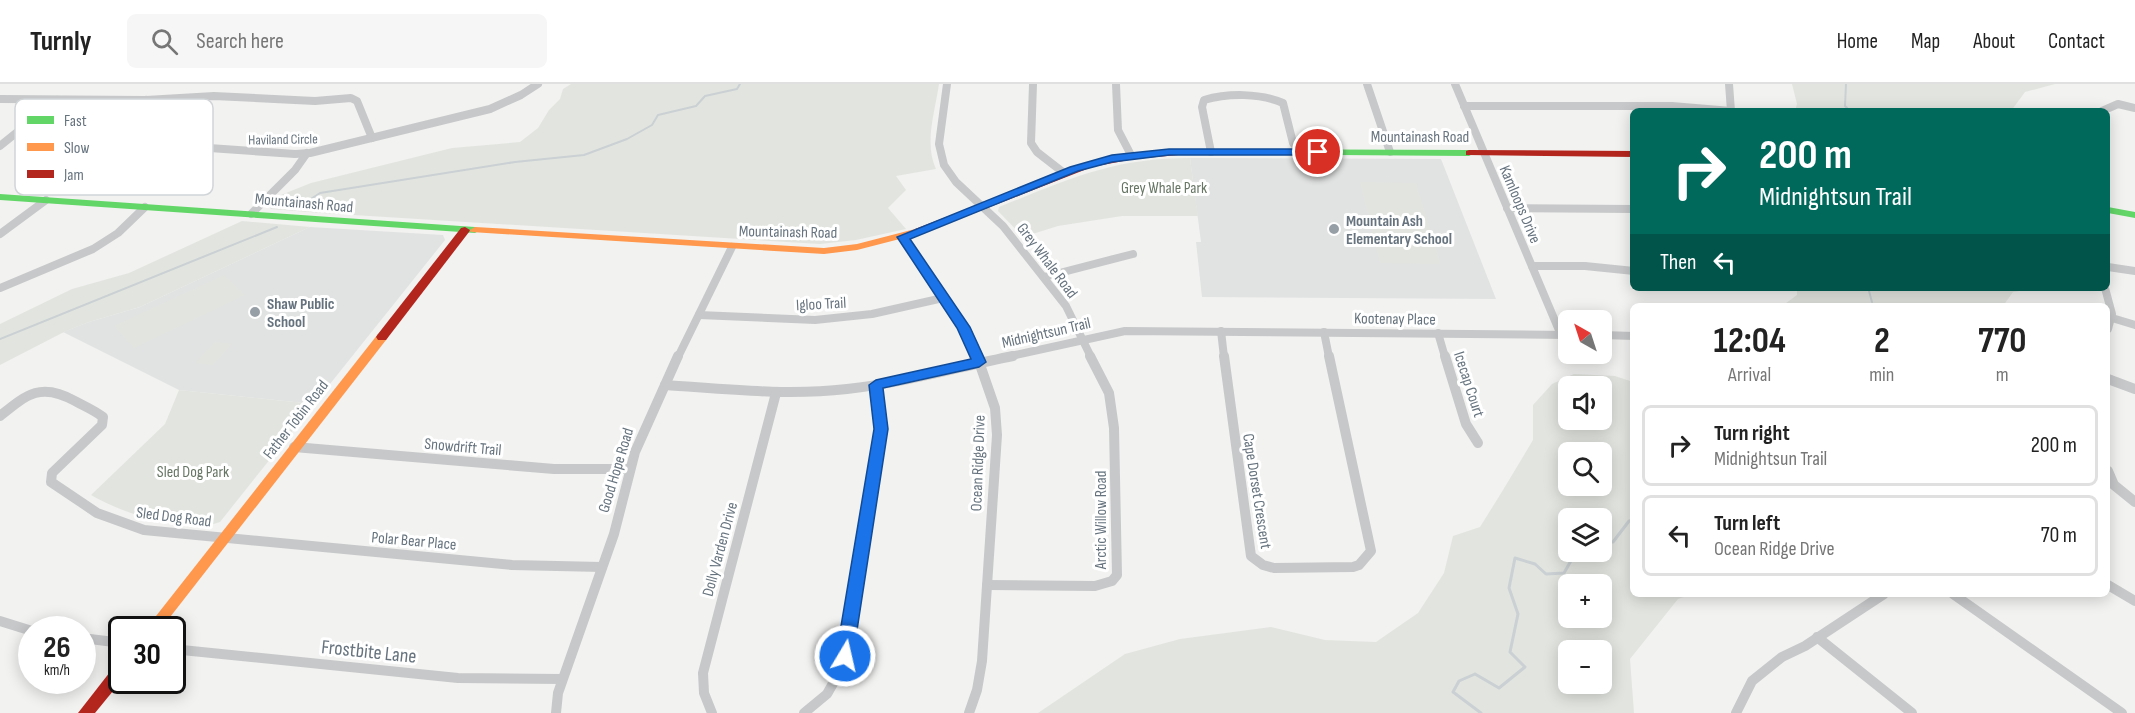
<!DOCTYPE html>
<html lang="en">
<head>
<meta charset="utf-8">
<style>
	:root { --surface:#fff; --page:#f6f6f6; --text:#222; --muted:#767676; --line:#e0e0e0 }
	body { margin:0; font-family:"Sofia Sans Condensed",sans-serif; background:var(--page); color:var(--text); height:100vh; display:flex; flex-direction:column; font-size:22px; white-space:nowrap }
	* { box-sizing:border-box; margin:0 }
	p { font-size:20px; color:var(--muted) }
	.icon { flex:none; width:33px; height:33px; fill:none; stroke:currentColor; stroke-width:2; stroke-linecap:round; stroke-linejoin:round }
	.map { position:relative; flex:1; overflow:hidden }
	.sheet { position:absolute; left:1630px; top:219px; width:480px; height:294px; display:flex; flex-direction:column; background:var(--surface); border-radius:9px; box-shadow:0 3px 15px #0003 }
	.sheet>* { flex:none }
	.banner { position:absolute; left:1630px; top:24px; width:480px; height:183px; border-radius:9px; box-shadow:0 3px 15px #0003; background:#00695c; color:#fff; overflow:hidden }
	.needle { width:39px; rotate:321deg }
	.fabs { position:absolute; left:1558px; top:226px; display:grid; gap:12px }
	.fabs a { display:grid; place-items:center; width:54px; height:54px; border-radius:9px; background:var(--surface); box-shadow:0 3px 15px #0003; font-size:30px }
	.speed { position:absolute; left:18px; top:532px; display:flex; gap:12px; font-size:30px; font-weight:700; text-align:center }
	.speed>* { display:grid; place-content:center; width:78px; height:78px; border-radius:50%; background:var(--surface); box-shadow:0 3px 15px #0003; line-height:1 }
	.speed small { font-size:15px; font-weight:400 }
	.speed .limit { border:3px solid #111; border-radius:9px; background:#fff; color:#111 }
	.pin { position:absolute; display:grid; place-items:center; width:51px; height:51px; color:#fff; margin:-26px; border:3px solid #fff; border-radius:50%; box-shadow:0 2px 6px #0007 }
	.me { position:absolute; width:66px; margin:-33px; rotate:9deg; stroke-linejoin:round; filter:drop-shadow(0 0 4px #0008) }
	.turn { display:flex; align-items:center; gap:21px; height:126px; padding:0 30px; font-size:27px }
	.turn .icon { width:78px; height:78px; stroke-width:2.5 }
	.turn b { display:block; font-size:42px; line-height:51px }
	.then { display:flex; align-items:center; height:57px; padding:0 30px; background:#0003; gap:12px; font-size:22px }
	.eta { display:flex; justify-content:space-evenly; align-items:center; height:102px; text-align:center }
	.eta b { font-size:36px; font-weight:700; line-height:42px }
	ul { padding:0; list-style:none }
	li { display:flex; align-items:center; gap:18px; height:81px; margin:0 12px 9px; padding:0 18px; border:3px solid var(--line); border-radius:9px }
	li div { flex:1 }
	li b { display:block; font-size:22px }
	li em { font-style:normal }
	header { display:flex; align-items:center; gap:36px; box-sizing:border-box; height:84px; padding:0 30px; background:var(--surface); border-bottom:2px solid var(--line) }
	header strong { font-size:28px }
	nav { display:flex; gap:33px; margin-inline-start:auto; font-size:21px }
	.search { width:420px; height:54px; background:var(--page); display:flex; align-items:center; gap:15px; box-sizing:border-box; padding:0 21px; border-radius:9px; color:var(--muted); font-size:22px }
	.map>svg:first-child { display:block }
	.built { fill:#e1e2e2 }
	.green { fill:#e2e5df; fill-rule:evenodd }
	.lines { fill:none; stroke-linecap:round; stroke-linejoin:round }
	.stream-far1 { stroke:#cad0d3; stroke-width:2 }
	.stream { stroke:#cad0d3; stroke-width:3 }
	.street-far1 { stroke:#c7c8c9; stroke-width:8 }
	.street { stroke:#c7c8c9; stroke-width:10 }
	.fast { fill:#63d668; fill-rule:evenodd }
	.slow { fill:#ff974d; fill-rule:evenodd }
	.jam { fill:#b3261e; fill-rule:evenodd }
	.route { fill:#1a73e8; stroke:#114b97; stroke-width:1.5 }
	.poi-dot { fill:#979fa6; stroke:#fff; stroke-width:2 }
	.labels { text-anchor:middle; stroke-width:6; stroke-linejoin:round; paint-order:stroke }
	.far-street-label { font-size:14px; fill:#66737e; stroke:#fff }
	.street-label { font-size:16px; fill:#66737e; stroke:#fff }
	.park-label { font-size:16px; fill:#677664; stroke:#fff }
	.poi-label { font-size:16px; font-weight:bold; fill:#66737e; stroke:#fff; text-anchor:start }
	.near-street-label { font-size:20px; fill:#66737e; stroke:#fff }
	.key { fill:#fff; stroke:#d1d5d8; stroke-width:1.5 }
	.key-label { font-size:16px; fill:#66737e }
</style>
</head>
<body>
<header>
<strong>Turnly</strong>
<div class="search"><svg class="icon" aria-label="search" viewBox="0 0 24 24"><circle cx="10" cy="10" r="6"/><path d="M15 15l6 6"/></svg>Search here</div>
<nav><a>Home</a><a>Map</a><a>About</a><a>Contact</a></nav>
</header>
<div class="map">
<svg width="2135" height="629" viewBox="0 0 2135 629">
	<rect width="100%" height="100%" fill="#f2f2f1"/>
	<g class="built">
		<polygon points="1190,74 1441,75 1496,215 1202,213 1196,158 1201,158"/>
		<polygon points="310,143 443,151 445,156 314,320 179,306 63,248 89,238 140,223"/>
	</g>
	<g class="green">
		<path d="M571,0H939C935,28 924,59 936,85L896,92L906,106L888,124L906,145L856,156L820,160L321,129L271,125L269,122L281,111L311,99L452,64L520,58L538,44L549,26L560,15L563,5Z"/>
		<polygon points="1792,0 2055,0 2025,8 2011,27 1795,27 1797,20"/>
		<path d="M1190,74L1198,132H1122L1058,142L1023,153L998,127L999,123C1069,95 1113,74 1190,74Z"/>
		<polygon points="1360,98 1416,99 1441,180 1380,179"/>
		<polygon points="242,137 310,143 140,223 89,238 64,248 0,281 0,240 72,205 129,189"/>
		<polygon points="224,191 245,211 134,264 114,242"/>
		<polygon points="1797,204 2038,204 2013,208 2003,222 1782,222 1797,211"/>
		<polygon points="215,258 232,260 213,281 195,279"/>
		<path d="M1574,290L1615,292L1633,298L1634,510H1692L1678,515L1630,575L1634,629H1038L1125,570L1180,555L1271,543L1325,556L1376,558L1418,529L1444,489L1453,452L1480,443L1503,406L1533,356V321L1552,300ZM1569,303H1602V336H1569ZM1569,369H1602V402H1569ZM1569,435H1602V468H1569ZM1569,501H1602V534H1569ZM1569,567H1602V600H1569Z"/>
		<path d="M179,306L314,320L220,438C187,451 121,429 91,411L165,340Z"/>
	</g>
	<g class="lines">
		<g class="stream-far1">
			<polyline points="1846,0 1845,22 1850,27"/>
			<polyline points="297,124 320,109 515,78 584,71 627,55 652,41 658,31 696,22 705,12 737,5 740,0"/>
			<polyline points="1872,204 1869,207 1872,218"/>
			<polyline points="0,255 277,143"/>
		</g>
		<g class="stream">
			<polyline points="1602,458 1613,458 1629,437 1634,436"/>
			<polyline points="1481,629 1453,608 1459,597 1475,590 1499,604 1525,583 1510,568 1518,530 1509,504 1515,474 1535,480 1546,490 1564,489 1576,468"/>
		</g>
		<g class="street-far1">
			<polyline points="947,0 939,60 944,81 956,98 1003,142 1066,222 1091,273"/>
			<polyline points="1033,0 1031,59 1037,68 1064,89"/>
			<polyline points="1116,0 1118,46 1131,71"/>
			<polyline points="1367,0 1390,68"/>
			<polyline points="1455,0 1561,251"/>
			<polyline points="1729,0 1731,27"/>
			<polyline points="0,15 146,16 214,12 315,17 351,14 357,17 372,54"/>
			<polyline points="146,16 112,49 109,57 295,70 310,69 490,25 521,11 538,0"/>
			<polyline points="1464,22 1672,22 1731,27"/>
			<polyline points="2102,27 2118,20 2135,24"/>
			<polyline points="0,62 57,16"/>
			<path d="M1211,68L1202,23L1204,16C1228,9 1260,9 1283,19L1293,59L1300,68"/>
			<polyline points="1507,124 1634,125"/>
			<polyline points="251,130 295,86 307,69"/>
			<polyline points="0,150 46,116"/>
			<polyline points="903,153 949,222 978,273"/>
			<polyline points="1532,182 1585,182 1634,187"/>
			<polyline points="2108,183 2135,187"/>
			<polyline points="1044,193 1133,170"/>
			<polyline points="0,204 93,165 118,149 145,123"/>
			<polyline points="2105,204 2112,230 2108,245"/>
			<polyline points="699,231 815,236 872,230 943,214"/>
			<polyline points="2112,234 2135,241"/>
			<polyline points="1221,247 1224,273"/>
			<polyline points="1324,248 1329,273"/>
			<polyline points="1438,249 1445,273"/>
			<polyline points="1602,251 1634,252"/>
			<polyline points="678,273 732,163"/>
			<polyline points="1006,273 1125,247 1569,251"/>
		</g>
		<g class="street">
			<polyline points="1224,272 1251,472 1263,481 1274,484 1353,483 1359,481 1371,467 1329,272"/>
			<polyline points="1445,272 1466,340 1478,359"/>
			<polyline points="2108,295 2135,305"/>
			<path d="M665,301C726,305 786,312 847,305C903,299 958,283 1013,272"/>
			<path d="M0,332C27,310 41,298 75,317C84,322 94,326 103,333L102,341L52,389L51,398L97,429L144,446L512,481L602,483"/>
			<polyline points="294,363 554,385 629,385"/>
			<polyline points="2108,387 2114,401 2135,418"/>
			<polyline points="987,501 1095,502 1112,497 1117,491 1114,344 1109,309 1090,272"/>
			<polyline points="2108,501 2135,517"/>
			<polyline points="1953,510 2122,629"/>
			<polyline points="0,537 32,547"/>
			<polyline points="1817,553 1912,629"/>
			<polyline points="82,554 122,559"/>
			<polyline points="172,565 458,594 562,595"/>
			<polyline points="556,629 558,609 614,450 635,368 678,272"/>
			<polyline points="712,629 704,609 703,589 776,309"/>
			<polyline points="804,629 827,610 843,582 881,346 876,301"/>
			<polyline points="969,629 977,606 982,577 997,351 995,324 977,272"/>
			<polyline points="1736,629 1752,597 1782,573 1805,562 1884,510"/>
		</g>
		<g class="fast">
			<polygon points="1187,65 1469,66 1474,69 1469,72 1184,70 1184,66"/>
			<polygon points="0,110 475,143 480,146 475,149 0,116"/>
			<polygon points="2108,123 2135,128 2135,134 2108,129"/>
		</g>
		<g class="slow">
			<polygon points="475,143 824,164 857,160 919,144 924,147 923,149 857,166 824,170 471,148 470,146"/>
			<polygon points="382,249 386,250 388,253 386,256 160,546 145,546 378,250"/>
		</g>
		<g class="jam">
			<polygon points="1187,65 1190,66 1190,70 1134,75 1092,83 923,149 919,150 914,147 915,145 1086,79 1134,69"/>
			<polygon points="1469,66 1634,67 1634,73 1466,71 1466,67"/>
			<polygon points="465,143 470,146 469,148 386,256 378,256 376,253 378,250 461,144"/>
			<polygon points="122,578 122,596 95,629 78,629 117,579"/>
		</g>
	</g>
	<polygon class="route" points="1169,65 1318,65 1324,68 1318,71 1169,71 1112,78 1078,87 910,155 970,243 986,278 979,283 883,304 888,345 853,572 851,577 845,580 839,577 836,572 874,345 869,301 876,296 971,275 957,244 897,153 1070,83 1112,71"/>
	<g class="poi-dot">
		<circle cx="1334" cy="145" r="6"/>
		<circle cx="255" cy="228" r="6"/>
	</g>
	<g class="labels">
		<g class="far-street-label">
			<text transform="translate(283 55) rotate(-1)" y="5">Haviland Circle</text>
		</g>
		<g class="street-label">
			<text x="1420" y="58">Mountainash Road</text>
			<text transform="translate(304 118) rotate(5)" y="6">Mountainash Road</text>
			<text transform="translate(1521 120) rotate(67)" y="6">Kamloops Drive</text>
			<text transform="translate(788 147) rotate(1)" y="6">Mountainash Road</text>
			<text transform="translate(1048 176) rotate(53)" y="6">Grey Whale Road</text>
			<text transform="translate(821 219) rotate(-3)" y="6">Igloo Trail</text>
			<text transform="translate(1395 234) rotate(1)" y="6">Kootenay Place</text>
			<text transform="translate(1046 248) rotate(-13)" y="6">Midnightsun Trail</text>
			<text transform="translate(1470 300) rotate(72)" y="6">Icecap Court</text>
			<text transform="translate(295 335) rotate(-52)" y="6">Father Tobin Road</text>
			<text transform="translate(463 362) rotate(5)" y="6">Snowdrift Trail</text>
			<text transform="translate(977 379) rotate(-88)" y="6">Ocean Ridge Drive</text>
			<text transform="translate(615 386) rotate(-73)" y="6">Good Hope Road</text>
			<text transform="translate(1258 407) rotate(81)" y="6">Cape Dorset Crescent</text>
			<text transform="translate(174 432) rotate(7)" y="6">Sled Dog Road</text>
			<text transform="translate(1100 436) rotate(-90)" y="6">Arctic Willow Road</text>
			<text transform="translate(414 456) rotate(5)" y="6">Polar Bear Place</text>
			<text transform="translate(719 465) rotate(-75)" y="6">Dolly Varden Drive</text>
		</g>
		<g class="park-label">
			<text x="1164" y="109">Grey Whale Park</text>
			<text x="193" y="393">Sled Dog Park</text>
		</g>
		<g class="poi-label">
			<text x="1346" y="142">Mountain Ash<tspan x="1346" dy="18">Elementary School</tspan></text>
			<text x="267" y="225">Shaw Public<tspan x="267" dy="18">School</tspan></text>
		</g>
		<g class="near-street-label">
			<text transform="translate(369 567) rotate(6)" y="7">Frostbite Lane</text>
		</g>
	</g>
	<rect x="15" y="15" width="198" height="96" rx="9" class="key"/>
	<rect x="27" y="32" width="27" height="8" fill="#63d668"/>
	<rect x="27" y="59" width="27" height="8" fill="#ff974d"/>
	<rect x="27" y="86" width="27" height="8" fill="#b3261e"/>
	<g class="key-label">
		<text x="64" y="42">Fast</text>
		<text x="64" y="69">Slow</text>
		<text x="64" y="96">Jam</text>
	</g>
</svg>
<div class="fabs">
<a><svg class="needle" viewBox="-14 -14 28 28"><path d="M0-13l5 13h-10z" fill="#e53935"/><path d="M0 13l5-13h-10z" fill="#767676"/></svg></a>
<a><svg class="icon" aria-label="sound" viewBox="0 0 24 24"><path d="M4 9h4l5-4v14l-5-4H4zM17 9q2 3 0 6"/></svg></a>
<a><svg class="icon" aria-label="search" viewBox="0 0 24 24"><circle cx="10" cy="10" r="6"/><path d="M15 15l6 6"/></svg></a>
<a><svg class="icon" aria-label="layers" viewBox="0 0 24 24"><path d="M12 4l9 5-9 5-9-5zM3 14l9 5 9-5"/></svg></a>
<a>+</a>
<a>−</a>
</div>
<div class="speed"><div>26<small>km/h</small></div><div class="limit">30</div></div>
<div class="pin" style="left:1318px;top:68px;background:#d93025"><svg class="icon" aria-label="arrive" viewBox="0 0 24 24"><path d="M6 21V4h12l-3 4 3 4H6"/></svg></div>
<svg class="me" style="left:845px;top:572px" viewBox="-20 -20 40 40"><circle r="17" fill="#1a73e8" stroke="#fff" stroke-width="3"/><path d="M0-11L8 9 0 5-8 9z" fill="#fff"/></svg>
<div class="banner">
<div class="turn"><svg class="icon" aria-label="right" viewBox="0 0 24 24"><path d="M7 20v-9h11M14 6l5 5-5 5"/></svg><div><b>200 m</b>Midnightsun Trail</div></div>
<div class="then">Then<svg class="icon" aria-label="left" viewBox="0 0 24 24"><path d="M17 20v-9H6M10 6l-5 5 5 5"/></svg></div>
</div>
<section class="sheet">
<div class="eta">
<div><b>12:04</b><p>Arrival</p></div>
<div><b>2</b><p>min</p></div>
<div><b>770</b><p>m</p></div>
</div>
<ul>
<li><svg class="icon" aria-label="right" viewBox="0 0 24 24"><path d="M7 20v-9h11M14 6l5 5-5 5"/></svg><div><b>Turn right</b><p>Midnightsun Trail</p></div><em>200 m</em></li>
<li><svg class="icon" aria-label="left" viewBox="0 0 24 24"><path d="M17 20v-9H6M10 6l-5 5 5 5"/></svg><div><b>Turn left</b><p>Ocean Ridge Drive</p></div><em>70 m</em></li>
</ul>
</section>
</div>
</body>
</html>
